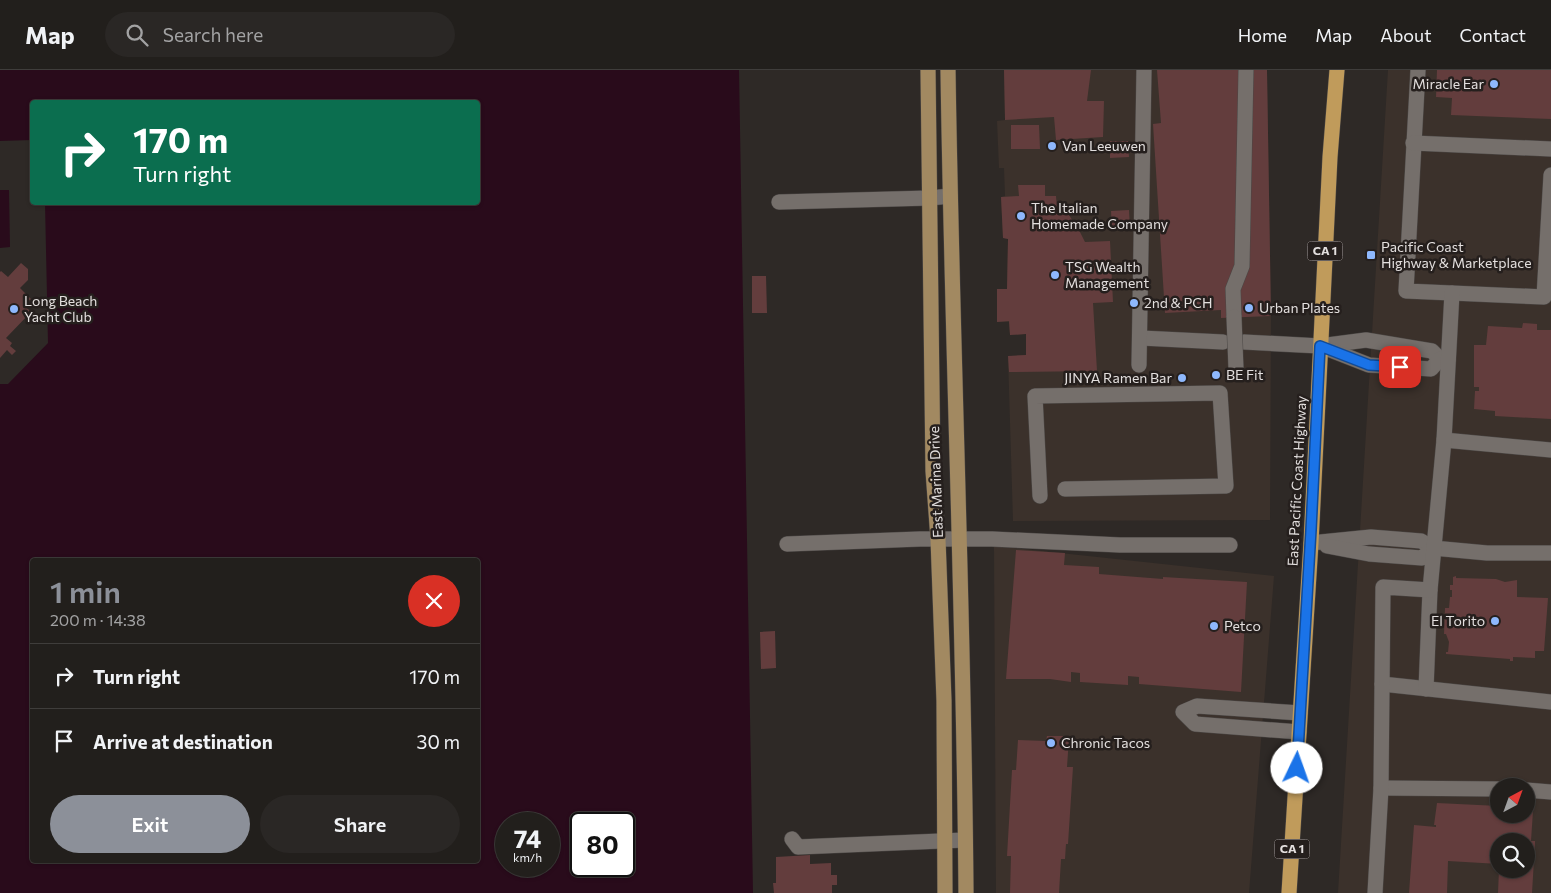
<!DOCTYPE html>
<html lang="en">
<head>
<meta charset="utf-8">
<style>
	:root { --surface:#221f1c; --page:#2a2725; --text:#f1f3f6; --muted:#a2a2a3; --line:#3f3d3b; --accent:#8c9099 }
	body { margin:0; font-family:Commissioner,sans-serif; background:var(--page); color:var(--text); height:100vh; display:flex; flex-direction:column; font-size:19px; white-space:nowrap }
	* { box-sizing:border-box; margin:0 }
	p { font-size:16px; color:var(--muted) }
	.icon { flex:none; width:28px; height:28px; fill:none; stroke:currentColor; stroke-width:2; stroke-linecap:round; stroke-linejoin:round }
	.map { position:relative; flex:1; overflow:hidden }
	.sheet { position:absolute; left:30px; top:488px; width:450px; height:305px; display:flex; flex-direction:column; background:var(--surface); border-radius:5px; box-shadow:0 1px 4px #0004,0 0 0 1px var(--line) }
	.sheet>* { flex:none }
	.banner { position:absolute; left:30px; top:30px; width:450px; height:105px; border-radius:5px; box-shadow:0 1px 4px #0004,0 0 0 1px var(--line); background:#0b6e4f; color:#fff; overflow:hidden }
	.needle { width:32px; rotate:41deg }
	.tools { position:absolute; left:1490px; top:708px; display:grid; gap:10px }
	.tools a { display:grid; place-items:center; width:45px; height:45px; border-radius:50%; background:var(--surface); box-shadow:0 1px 4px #0004,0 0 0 1px var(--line); font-size:25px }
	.speed { position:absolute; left:495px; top:742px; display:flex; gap:10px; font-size:25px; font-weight:700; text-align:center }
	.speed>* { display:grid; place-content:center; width:65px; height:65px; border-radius:50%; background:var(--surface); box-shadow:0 1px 4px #0004,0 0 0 1px var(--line); line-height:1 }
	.speed small { font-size:12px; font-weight:400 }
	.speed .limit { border:2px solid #111; border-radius:8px; background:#fff; color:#111 }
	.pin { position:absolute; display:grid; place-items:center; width:42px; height:42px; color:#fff; margin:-21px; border-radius:10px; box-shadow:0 2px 8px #0006 }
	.me { position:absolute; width:55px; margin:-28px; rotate:3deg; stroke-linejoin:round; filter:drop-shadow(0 0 4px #0008) }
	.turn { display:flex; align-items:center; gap:18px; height:105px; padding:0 20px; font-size:22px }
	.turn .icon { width:65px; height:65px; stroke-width:2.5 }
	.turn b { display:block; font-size:35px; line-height:42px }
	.round { display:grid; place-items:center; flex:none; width:52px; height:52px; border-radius:26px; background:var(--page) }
	.summary { display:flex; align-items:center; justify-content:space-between; height:85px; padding:0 20px }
	h1 { font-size:30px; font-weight:600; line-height:38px; color:var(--accent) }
	.primary-button { display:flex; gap:10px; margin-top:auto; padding:10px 20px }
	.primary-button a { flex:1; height:58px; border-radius:30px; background:var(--accent); color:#fff; font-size:20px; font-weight:600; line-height:58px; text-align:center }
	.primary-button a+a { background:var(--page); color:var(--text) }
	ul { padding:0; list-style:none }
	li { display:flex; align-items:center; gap:15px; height:65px; padding:0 20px; border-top:1px solid var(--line) }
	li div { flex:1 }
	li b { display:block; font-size:19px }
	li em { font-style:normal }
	header { display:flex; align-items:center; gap:30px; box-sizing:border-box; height:70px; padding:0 25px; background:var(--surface); border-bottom:1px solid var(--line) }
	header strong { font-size:24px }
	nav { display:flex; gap:28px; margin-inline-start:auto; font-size:18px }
	.search { width:350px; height:45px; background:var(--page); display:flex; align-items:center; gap:12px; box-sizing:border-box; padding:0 18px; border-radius:28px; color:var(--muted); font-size:19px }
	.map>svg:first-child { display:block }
	.built { fill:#3b312b; fill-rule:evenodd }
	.water { fill:#290b1b; fill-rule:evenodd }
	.building { fill:#633d3d }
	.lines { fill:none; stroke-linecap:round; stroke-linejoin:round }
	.minor-casing { stroke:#4b4745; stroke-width:16 }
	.major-casing { stroke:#4b4745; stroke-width:16 }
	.highway-casing { stroke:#4b4745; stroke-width:16 }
	.minor { stroke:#756f6b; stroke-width:15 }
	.major { stroke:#a28961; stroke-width:15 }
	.highway { stroke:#c09b5b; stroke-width:15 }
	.minor-bridge-casing { stroke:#4b4745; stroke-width:16; stroke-linecap:butt }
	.minor-bridge { stroke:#756f6b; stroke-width:15 }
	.route-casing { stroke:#114b97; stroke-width:12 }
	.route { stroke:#1a73e8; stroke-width:9 }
	.poi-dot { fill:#8eb8fd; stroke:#251f1d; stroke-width:2 }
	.labels { text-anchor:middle; stroke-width:5; stroke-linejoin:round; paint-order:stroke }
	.shield { fill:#251f1d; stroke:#aaa5a4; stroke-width:1 }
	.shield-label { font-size:12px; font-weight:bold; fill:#e3dfde }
	.poi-label { font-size:14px; fill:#e3dfde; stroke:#251f1d; text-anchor:start }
	.street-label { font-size:14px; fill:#e3dfde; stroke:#251f1d }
</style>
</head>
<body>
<header>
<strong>Map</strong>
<div class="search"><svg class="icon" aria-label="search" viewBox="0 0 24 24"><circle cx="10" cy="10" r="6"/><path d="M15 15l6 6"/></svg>Search here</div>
<nav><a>Home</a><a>Map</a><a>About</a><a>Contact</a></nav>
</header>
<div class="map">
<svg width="1551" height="823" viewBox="0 0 1551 823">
	<rect width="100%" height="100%" fill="#2e2926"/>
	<g class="built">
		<polygon points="1004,0 1267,0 1271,246 1270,450 1013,451 1008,286 1026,285 1026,264 1010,265 1009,252 997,252 997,219 1007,219 1008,169 1003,168 1001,127 1005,126 1004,98 999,98 997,51 1005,50"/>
		<path d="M1388,0H1551V823H1338ZM1499,716H1526V744H1499ZM1499,771H1526V799H1499Z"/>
		<polygon points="994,476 1274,506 1249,823 996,823"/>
	</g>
	<g class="water">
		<path d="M0,0H739L753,823H0V314H8L48,273L45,133L478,132V32H32V70L0,71ZM32,490H478V790H32ZM506,754H549V796H506ZM581,754H624V796H581Z"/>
		<polygon points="0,120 9,120 10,177 0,178"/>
	</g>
	<g class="building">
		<polygon points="1004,0 1091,0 1087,31 1104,31 1103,67 1056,70 1054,47 1005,50"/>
		<polygon points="1157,0 1267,0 1271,246 1221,248 1221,240 1165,243 1153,54 1161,53"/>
		<polygon points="1437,0 1551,0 1551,49 1451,45 1452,28 1436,27"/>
		<polygon points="1011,55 1039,55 1040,79 1011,79"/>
		<polygon points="1110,71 1128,71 1129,87 1110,88"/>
		<polygon points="1018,115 1045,115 1045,126 1056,126 1057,138 1069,145 1080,162 1085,172 1110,171 1113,232 1093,233 1097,301 1009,302 1008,286 1026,285 1026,264 1010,265 1009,251 997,252 997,219 1007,219 1008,169 1003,168 1001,127 1019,126"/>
		<polygon points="1129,140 1130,159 1112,160 1111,141"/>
		<polygon points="21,193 28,199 28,210 20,218 31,229 24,235 31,242 6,268 12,273 10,276 16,281 12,285 7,280 0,288 0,202 1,201 8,207"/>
		<polygon points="752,206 766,206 767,243 752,243"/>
		<polygon points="1523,253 1537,254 1537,260 1551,260 1551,349 1495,346 1495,341 1474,339 1475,321 1479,321 1479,317 1474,317 1474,275 1486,275 1488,256 1522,258"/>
		<polygon points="1016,480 1065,483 1064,495 1099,497 1099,504 1163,509 1163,507 1247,512 1241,622 1139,614 1139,607 1128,606 1128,615 1080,612 1080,603 1071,602 1071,612 1050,609 1006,609"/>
		<polygon points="1456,506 1456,508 1496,509 1505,512 1517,510 1517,527 1548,528 1544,581 1535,581 1535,588 1513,587 1513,591 1510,591 1510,589 1446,584 1446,582 1448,582 1449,572 1446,564 1444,564 1445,538 1449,538 1450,527 1452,527 1452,520 1450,520 1450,515 1453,515 1453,507"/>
		<polygon points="775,561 776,598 761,599 760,562"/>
		<polygon points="1047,666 1063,666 1063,668 1069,668 1067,697 1073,697 1068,774 1066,774 1065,789 1061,789 1059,823 1010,823 1011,786 1007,786 1012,700 1016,700 1018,670 1046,671"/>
		<polygon points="1437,733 1499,736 1499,744 1526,744 1526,740 1533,741 1531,771 1535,771 1535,773 1532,823 1498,823 1499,799 1526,799 1526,771 1499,771 1499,794 1448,791 1447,823 1409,823 1414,755 1436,757 1436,755 1434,755"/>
		<polygon points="810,785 810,794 831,793 831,805 837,805 837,815 832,815 832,823 774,823 773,813 776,813 776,787"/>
	</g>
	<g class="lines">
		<defs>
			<g id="minor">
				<polyline points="1418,0 1406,221 1544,227 1551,105"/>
				<polyline points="1413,73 1551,79"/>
				<polyline points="779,132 930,128 950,126"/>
				<polyline points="1234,247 1233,219 1242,196 1246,0"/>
				<polyline points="1141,268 1223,272"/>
				<polyline points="1244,272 1320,276 1366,270 1432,281 1440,289 1448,290"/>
				<polyline points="1323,277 1369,295 1431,299 1440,289"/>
				<polyline points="1139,295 1144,0"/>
				<polyline points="1444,370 1551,380"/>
				<polyline points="1040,426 1035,326 1220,323 1226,416 1065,419"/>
				<polyline points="1311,473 1371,467 1421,471 1433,478 1487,483 1551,483"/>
				<polyline points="787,474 920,469 992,469 1120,475 1230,475"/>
				<polyline points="1327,476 1369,484 1422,488 1433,478"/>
				<polyline points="1382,614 1551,632"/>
				<polyline points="1426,619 1430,520"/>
				<polyline points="1299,662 1195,654 1183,642 1197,636 1300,643"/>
				<polyline points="1381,718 1499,719"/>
				<polyline points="1526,720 1551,722"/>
				<polyline points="792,769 798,777 965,770"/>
				<polyline points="1375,823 1381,718 1383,517 1430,520 1444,370 1452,223"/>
			</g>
			<g id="major">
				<polyline points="928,0 933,401 938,469 944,631 945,823"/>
				<path d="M948,0C952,274 964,549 966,823"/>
			</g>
			<polyline id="highway" points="1289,823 1311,473 1330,87 1337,0"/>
		</defs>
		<use href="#minor" class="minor-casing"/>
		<use href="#major" class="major-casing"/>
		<use href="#highway" class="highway-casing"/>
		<use href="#minor" class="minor"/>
		<use href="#major" class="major"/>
		<use href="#highway" class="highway"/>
		<defs>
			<polyline id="minor-bridge" points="1234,247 1236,299"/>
		</defs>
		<use href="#minor-bridge" class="minor-bridge-casing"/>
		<use href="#minor-bridge" class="minor-bridge"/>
	</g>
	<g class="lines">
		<defs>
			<polyline id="route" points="1297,698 1311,460 1320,276 1369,295 1400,297"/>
		</defs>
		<use href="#route" class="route-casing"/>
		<use href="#route" class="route"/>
	</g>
	<g class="poi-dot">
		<circle cx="1494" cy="14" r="5"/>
		<circle cx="1052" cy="76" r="5"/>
		<circle cx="1021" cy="146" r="5"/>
		<rect x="1366" y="180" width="10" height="10" rx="2.5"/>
		<circle cx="1055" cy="205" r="5"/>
		<circle cx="1134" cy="233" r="5"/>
		<circle cx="1249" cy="238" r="5"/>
		<circle cx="14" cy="239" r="5"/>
		<circle cx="1216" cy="305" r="5"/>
		<circle cx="1182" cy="308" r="5"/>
		<circle cx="1495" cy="551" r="5"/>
		<circle cx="1214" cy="556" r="5"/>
		<circle cx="1051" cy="673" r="5"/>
	</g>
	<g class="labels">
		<g class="shield">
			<rect x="1307.5" y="171.5" width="35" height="19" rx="4"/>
			<rect x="1274.5" y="769.5" width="35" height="19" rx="4"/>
		</g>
		<g class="shield-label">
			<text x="1325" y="185">CA 1</text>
			<text x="1292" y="783">CA 1</text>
		</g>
		<g class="poi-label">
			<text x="1484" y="19" text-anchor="end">Miracle Ear</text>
			<text x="1062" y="81">Van Leeuwen</text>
			<text x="1031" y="143">The Italian<tspan x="1031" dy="16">Homemade Company</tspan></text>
			<text x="1381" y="182">Pacific Coast<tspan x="1381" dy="16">Highway &amp; Marketplace</tspan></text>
			<text x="1065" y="202">TSG Wealth<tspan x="1065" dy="16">Management</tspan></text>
			<text x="24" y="236">Long Beach<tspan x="24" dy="16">Yacht Club</tspan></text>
			<text x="1144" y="238">2nd &amp; PCH</text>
			<text x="1259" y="243">Urban Plates</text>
			<text x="1226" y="310">BE Fit</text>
			<text x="1172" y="313" text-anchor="end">JINYA Ramen Bar</text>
			<text x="1485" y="556" text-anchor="end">El Torito</text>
			<text x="1224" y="561">Petco</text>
			<text x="1061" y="678">Chronic Tacos</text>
		</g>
		<g class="street-label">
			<text transform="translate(1297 411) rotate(-87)" y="5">East Pacific Coast Highway</text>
			<text transform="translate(936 412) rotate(-92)" y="5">East Marina Drive</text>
		</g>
	</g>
</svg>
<div class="tools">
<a><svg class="needle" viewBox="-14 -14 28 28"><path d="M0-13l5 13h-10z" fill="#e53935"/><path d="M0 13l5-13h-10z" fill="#a2a2a3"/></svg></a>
<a><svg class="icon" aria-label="search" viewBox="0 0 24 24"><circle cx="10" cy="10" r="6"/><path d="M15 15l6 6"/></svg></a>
</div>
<div class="speed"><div>74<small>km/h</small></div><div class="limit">80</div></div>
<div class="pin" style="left:1400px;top:297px;background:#d93025"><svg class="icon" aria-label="arrive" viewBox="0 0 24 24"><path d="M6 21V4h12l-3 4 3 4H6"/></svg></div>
<svg class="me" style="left:1297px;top:698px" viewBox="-20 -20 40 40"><circle r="19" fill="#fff"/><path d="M0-13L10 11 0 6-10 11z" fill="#1a73e8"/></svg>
<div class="banner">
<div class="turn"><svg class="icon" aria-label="right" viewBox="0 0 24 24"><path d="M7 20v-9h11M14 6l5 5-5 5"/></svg><div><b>170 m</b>Turn right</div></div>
</div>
<section class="sheet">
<div class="summary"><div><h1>1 min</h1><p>200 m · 14:38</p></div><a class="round" style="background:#d93025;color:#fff"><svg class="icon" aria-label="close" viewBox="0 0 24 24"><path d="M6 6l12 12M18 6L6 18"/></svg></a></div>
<ul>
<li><svg class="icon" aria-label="right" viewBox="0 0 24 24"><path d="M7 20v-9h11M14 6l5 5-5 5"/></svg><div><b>Turn right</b></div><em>170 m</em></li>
<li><svg class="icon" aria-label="arrive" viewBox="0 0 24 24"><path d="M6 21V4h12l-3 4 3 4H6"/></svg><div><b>Arrive at destination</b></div><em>30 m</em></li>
</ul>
<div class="primary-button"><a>Exit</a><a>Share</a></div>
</section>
</div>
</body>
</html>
